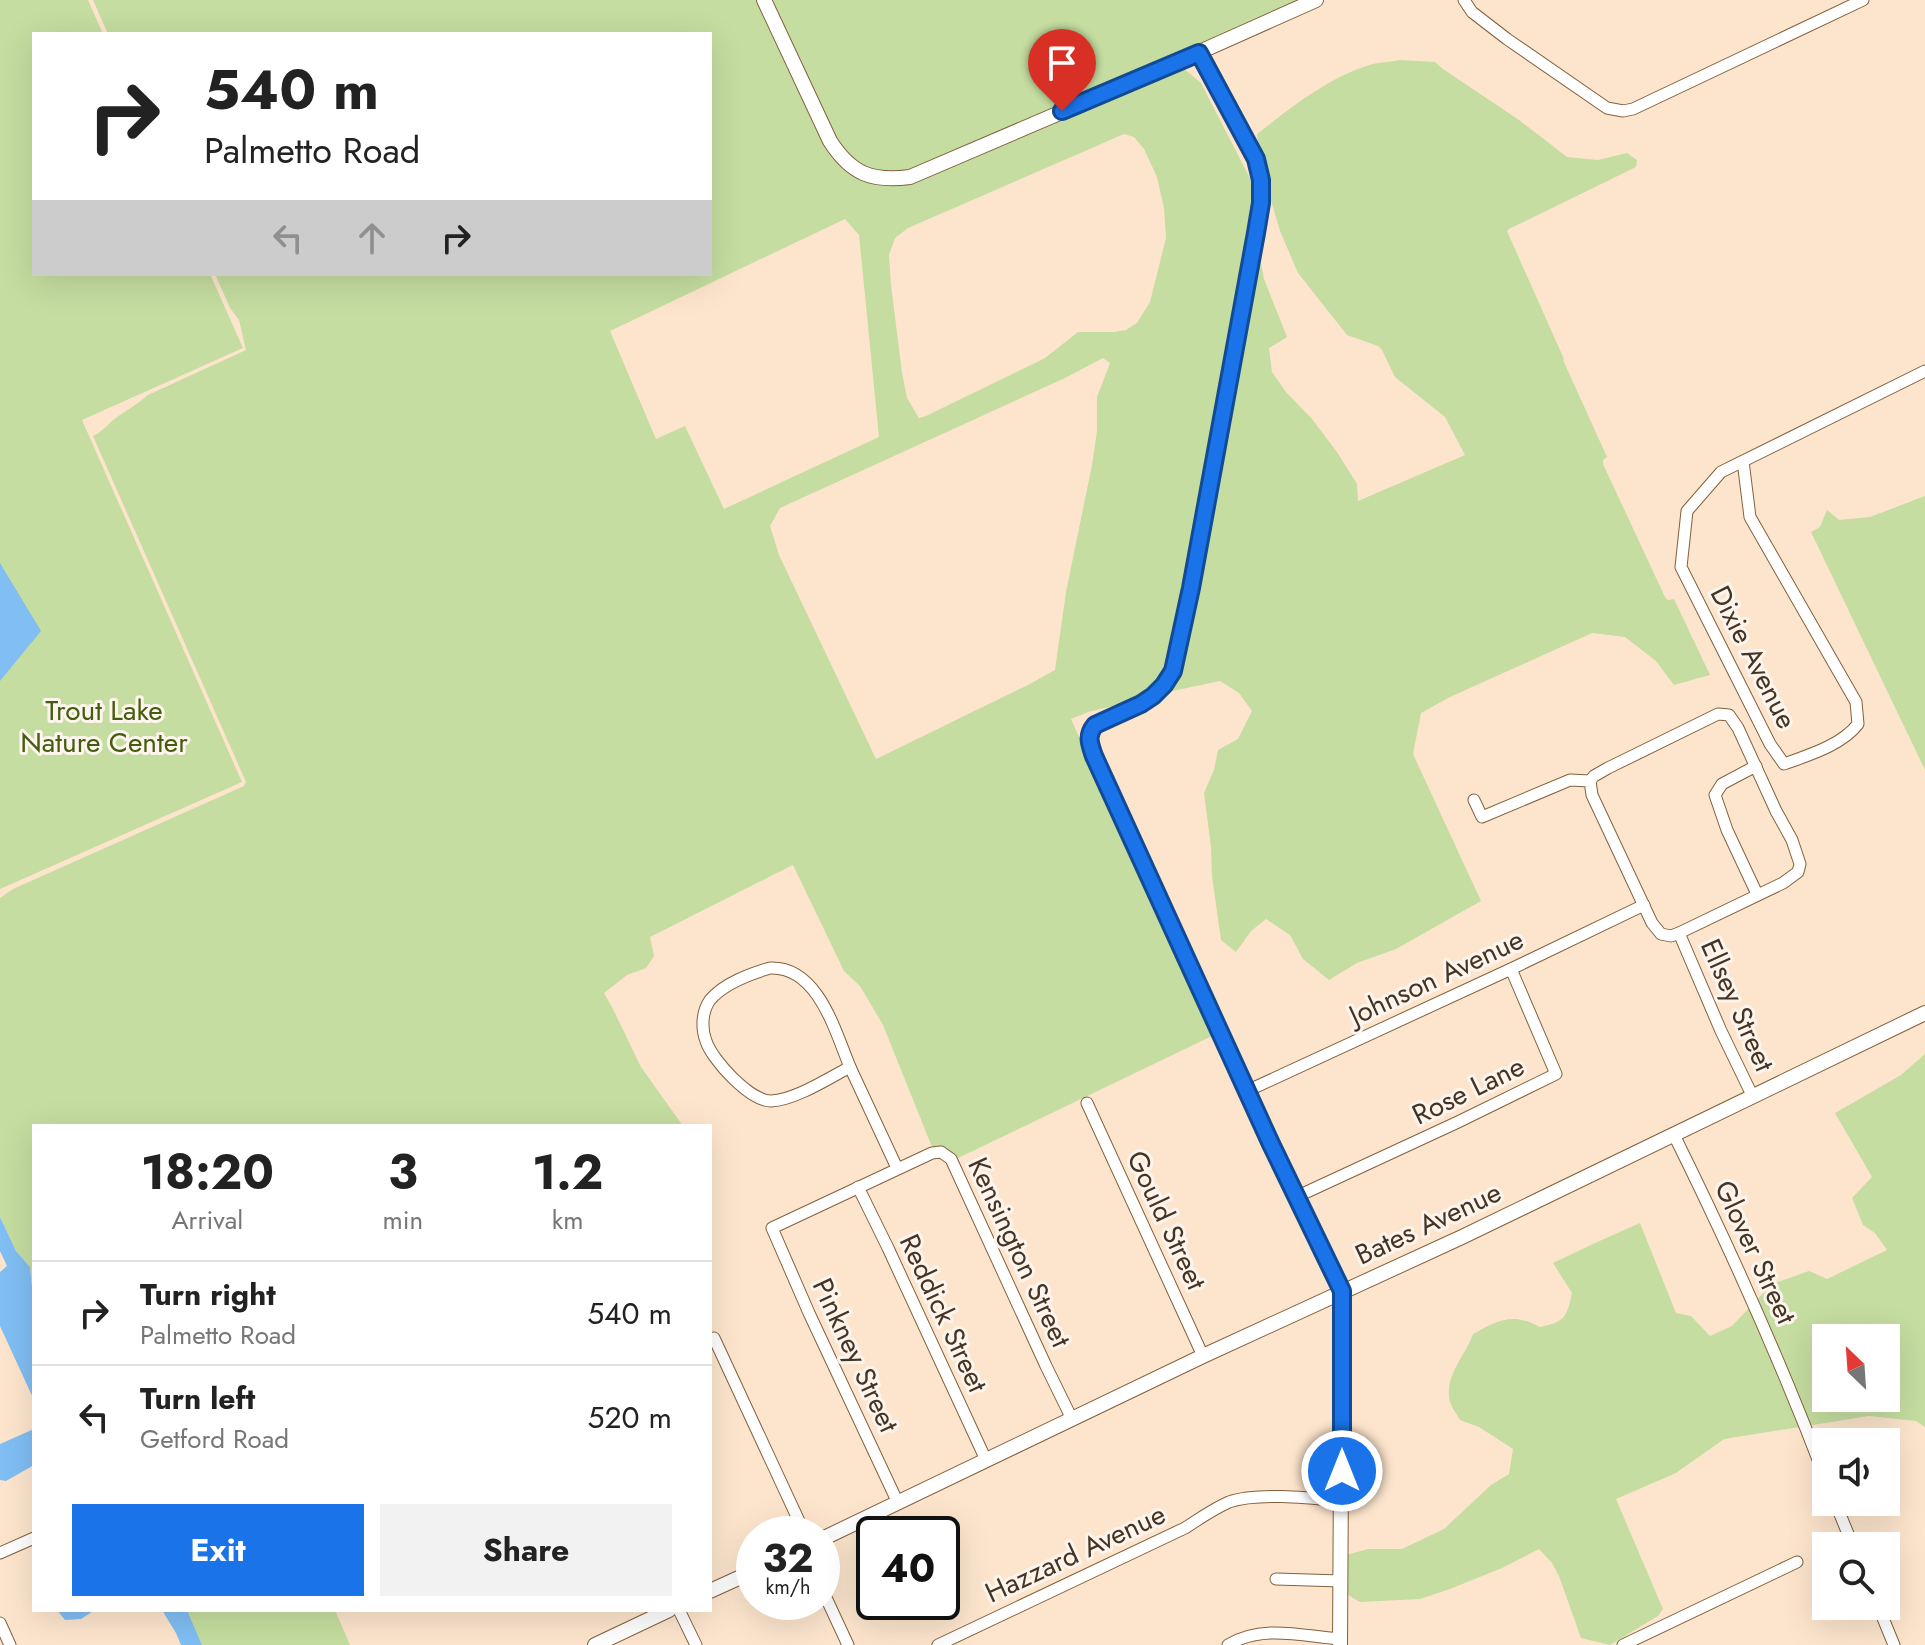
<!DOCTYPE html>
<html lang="en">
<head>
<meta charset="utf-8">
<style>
	:root { --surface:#fff; --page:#f2f2f2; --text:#222; --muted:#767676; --line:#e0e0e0; --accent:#1a73e8 }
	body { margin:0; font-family:Jost,sans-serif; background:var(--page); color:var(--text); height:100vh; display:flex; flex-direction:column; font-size:30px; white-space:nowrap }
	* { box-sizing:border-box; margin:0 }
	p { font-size:26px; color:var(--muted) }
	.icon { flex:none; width:44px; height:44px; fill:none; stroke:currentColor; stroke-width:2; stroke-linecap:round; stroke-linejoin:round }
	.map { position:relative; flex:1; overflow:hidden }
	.drawer { position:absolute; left:32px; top:1124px; width:680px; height:488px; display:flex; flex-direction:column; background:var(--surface); border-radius:0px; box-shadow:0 8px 32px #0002 }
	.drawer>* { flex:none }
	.hud { position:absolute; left:32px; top:32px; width:680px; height:244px; border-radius:0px; box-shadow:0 8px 32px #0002; background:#fff; color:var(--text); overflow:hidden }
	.needle { width:52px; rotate:335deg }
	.fabs { position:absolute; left:1812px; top:1324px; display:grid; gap:16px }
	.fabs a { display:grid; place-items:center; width:88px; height:88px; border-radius:0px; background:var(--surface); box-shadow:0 8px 32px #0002; font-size:40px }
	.speed { position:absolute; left:736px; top:1516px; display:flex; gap:16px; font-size:40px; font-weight:700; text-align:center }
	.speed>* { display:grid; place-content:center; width:104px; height:104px; border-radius:50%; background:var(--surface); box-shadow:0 8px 32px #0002; line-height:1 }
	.speed small { font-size:20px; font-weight:400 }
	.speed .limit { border:4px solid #111; border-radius:12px; background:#fff; color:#111 }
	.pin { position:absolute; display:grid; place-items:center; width:68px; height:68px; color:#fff; margin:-82px -34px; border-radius:50% 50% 50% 0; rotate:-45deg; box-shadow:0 0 8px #0007 }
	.pin .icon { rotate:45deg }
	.me { position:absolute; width:88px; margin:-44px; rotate:0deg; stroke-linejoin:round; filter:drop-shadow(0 0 6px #0008) }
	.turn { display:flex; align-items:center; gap:28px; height:168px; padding:0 40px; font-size:36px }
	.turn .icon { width:104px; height:104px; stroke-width:2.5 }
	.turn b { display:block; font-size:56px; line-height:68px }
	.lanes { display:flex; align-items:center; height:76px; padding:0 40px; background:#0003; justify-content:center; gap:40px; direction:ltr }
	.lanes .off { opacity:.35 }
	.eta { display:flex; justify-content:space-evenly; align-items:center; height:136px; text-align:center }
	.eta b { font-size:48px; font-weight:700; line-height:56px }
	.cta { display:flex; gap:16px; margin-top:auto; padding:16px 40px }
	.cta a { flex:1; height:92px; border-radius:0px; background:var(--accent); color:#fff; font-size:32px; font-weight:700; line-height:92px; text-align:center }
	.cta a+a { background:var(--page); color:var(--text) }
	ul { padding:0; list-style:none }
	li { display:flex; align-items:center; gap:24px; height:104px; padding:0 40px; border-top:2px solid var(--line) }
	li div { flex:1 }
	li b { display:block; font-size:30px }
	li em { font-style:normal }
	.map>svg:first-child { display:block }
	.green { fill:#c5dda0; fill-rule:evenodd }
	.water { fill:#80bef3 }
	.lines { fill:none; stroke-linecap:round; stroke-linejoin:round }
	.minor-casing { stroke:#83603c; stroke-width:13 }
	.tertiary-casing { stroke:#83603c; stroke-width:16 }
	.minor { stroke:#fff; stroke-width:11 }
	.tertiary { stroke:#fff; stroke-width:14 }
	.route-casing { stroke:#114b97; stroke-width:20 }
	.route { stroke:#1a73e8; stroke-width:14 }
	.labels { text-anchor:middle; stroke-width:6; stroke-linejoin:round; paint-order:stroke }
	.street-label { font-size:28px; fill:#443424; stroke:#fdf5ed }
	.park-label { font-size:28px; fill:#445c0f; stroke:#fdf5ed }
</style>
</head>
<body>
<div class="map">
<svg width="1925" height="1645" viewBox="0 0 1925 1645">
	<rect width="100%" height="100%" fill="#fde5cd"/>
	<g class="green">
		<polygon points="0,0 88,0 103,34 34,34 34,274 210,274 243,348 82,420 242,782 0,889"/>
		<path d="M93,0H759L825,143L868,181L888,185L911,183L1182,67L1201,83L1256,190V202L1186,586L1168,668L1160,681L1149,692L1137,700L1088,712L1071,719L1212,1036L954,1160L934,1152L883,1025L860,986L844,971L793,865L650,937L654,956L646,968L627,975L604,993L613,1009L641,1067L683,1126H34V1307L30,1267L16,1251L0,1217V898L13,889L244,786L246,782L93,436C104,431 110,421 120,415C130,408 139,403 148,395L246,350L239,320L230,308L215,274H710V34H108ZM1124,134L1134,137L1144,149L1157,177L1164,208L1166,238L1150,302L1137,323L1126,330L1115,332H1078L1045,358L926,416L919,418L907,398L902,373L891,285L889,255L895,238L908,228ZM845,219L859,235L879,437L724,509L685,426L656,439L610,331ZM1103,358L1110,363L1097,397V431L1092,465L1066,592L1055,670L1028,685L876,759L779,555L770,526L780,508L1065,378Z"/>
		<polygon points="770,0 1302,0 1196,48 908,172 889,174 869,170 842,151"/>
		<path d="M1400,60L1435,62L1443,69L1519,120L1567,157L1598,160L1627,153L1637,160L1636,167L1509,229L1507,231L1564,359L1563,360L1607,457L1603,460V464L1665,597L1668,600L1674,599L1710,675L1674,685L1656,661L1625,637L1592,633L1450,697L1421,713L1413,754L1481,901L1396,949L1357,963L1329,980L1303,959L1290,935L1266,919L1251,931L1236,952L1221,940L1212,876L1211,847L1204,793L1214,770L1218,750L1238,739L1252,711L1239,693L1220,681L1163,693L1258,248L1264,279L1287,337L1269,348L1272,372L1286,392L1312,419L1337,452L1357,484L1358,501L1465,455L1445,417L1395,377L1382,350L1378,346L1347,335L1298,273L1280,231L1267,187L1258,152L1257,134C1292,107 1326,79 1369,65C1379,62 1390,62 1400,60Z"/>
		<polygon points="1925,496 1925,770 1811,532 1820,527 1827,510 1839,520 1870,517"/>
		<path d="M1925,1054V1427L1916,1421L1869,1416L1724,1439L1676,1473L1616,1499L1663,1609L1658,1616L1610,1645L1581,1638L1559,1576L1552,1563L1539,1549L1502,1568L1450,1589L1420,1599L1360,1602L1348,1595L1346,1583V1555L1368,1549H1402L1444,1529L1491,1485L1509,1474L1513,1449L1479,1427L1460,1420C1456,1413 1449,1404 1449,1396C1447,1373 1466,1354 1473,1334C1498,1320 1512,1312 1540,1327C1565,1322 1567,1317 1572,1293L1553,1263L1595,1243L1640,1223L1676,1313L1691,1316L1710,1336L1732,1326L1772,1284L1809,1271L1827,1279L1887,1250L1875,1233L1863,1225L1852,1198L1872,1177L1835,1113L1901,1075ZM1826,1338H1886V1398H1826Z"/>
		<polygon points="187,1610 335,1610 350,1645 202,1645"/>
	</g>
	<g class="water">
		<polygon points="0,563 41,631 0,681"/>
		<polygon points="0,1217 16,1251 30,1267 34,1307 34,1400 0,1326 0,1272 7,1266 0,1251"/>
		<polygon points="34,1429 34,1465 6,1481 0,1480 0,1444"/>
		<polygon points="57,1610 95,1610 81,1619 65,1620"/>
		<polygon points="162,1610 187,1610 202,1645 181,1645 176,1633"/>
	</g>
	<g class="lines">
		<defs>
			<g id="minor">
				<polyline points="1464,0 1472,12 1507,39 1607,108 1623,111 1633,109 1863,0"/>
				<path d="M1743,461L1750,517L1856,702L1858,724C1842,745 1809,755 1784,764L1770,744L1681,567L1687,511L1721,472L1925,371"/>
				<polyline points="1756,766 1722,784 1715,795 1727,830 1757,894"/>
				<polyline points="1474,800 1482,817 1570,780 1590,781 1594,776 1608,768 1718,714 1729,715 1738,728 1776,811 1792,840 1800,864 1798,872 1783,883 1679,933 1671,936 1661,934 1652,923 1592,795 1590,781"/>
				<polyline points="1679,933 1721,1031 1753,1097"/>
				<path d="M770,968C818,966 835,1031 850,1067C829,1078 795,1100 771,1101C750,1101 712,1060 706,1041C701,1028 702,1011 710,1000C724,983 750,974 770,968Z"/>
				<polyline points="850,1067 897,1168"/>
				<polyline points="1247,1091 1511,969 1644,905"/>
				<polyline points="1087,1103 1203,1356"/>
				<path d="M1674,1135C1730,1248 1781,1362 1826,1480"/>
				<polyline points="858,1187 888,1248 986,1460"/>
				<polyline points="1296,1197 1458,1122 1556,1074 1511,969"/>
				<polyline points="714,1338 805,1534"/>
				<polyline points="1835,1502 1853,1546"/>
				<polyline points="898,1503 809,1313 772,1228 932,1153 941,1152 951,1159 1046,1366 1072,1419"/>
				<polyline points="0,1553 34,1538"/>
				<polyline points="1276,1579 1341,1581"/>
				<polyline points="822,1589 848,1645"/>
				<polyline points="1878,1606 1894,1645"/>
				<polyline points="679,1610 696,1645"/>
				<polyline points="0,1623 10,1645"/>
				<path d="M938,1645L1185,1528C1199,1519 1213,1509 1229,1502C1257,1492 1311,1498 1341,1501"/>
				<path d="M1228,1645C1262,1624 1302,1636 1340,1639"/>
				<polyline points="1623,1645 1797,1562"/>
			</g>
			<g id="tertiary">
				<path d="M764,0L830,141C851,174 872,182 910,177L1139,79L1316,0"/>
				<path d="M1199,53L1256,159L1261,180V203L1191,588L1173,671L1164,685L1153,696L1141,704L1095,725C1086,736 1090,744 1094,756L1296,1197L1342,1291L1340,1645"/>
				<polyline points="822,1539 1203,1356 1462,1237 1925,1013"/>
				<polyline points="710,1591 754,1571"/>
				<polyline points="595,1645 669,1610"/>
			</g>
		</defs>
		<use href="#minor" class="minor-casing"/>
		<use href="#tertiary" class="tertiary-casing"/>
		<use href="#minor" class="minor"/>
		<use href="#tertiary" class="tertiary"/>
	</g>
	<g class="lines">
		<defs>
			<path id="route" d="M1062,111L1199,53L1256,159L1261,180V203L1256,233L1191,588L1173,671L1164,685L1153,696L1141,704L1095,725C1086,736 1090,744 1094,756L1271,1144L1342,1291V1471"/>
		</defs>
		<use href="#route" class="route-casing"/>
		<use href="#route" class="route"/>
	</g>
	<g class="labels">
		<g class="street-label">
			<text transform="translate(1754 657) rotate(63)" y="10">Dixie Avenue</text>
			<text transform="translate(1436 977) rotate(-25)" y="10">Johnson Avenue</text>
			<text transform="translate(1738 1005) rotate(66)" y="10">Ellsey Street</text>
			<text transform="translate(1468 1090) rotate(-26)" y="10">Rose Lane</text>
			<text transform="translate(1167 1220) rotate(65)" y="10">Gould Street</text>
			<text transform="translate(1428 1223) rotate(-25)" y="10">Bates Avenue</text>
			<text transform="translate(1020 1252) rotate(65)" y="10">Kensington Street</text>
			<text transform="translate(1756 1252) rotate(65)" y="10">Glover Street</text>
			<text transform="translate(944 1313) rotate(65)" y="10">Reddick Street</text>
			<text transform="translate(856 1355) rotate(65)" y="10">Pinkney Street</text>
			<text transform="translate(1075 1553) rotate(-25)" y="10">Hazzard Avenue</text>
		</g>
		<g class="park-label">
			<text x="104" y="720">Trout Lake<tspan x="104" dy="32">Nature Center</tspan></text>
		</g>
	</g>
</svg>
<div class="fabs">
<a><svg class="needle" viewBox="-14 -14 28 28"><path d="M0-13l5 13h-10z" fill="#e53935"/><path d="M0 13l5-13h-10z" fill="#767676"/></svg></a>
<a><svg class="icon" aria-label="sound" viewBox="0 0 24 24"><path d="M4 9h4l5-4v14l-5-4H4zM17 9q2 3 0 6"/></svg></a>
<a><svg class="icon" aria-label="search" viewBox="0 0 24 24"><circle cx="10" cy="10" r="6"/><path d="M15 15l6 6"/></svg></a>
</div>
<div class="speed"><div>32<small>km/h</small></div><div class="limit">40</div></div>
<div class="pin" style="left:1062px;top:111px;background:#d93025"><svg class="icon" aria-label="arrive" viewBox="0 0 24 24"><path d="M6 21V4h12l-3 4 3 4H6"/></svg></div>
<svg class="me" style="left:1342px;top:1471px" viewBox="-20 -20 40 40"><circle r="17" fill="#1a73e8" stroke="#fff" stroke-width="3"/><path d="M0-11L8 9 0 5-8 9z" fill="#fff"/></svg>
<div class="hud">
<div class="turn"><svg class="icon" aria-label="right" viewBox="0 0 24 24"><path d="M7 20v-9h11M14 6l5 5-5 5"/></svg><div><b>540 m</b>Palmetto Road</div></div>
<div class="lanes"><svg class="icon off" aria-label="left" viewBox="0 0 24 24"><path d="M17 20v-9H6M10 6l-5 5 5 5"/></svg><svg class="icon off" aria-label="ahead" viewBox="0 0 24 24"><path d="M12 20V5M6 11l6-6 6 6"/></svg><svg class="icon" aria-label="right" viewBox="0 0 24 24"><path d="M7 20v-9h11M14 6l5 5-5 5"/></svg></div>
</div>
<section class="drawer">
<div class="eta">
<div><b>18:20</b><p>Arrival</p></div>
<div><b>3</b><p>min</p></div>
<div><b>1.2</b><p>km</p></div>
</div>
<ul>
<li><svg class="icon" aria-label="right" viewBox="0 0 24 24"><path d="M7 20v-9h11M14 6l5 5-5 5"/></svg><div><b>Turn right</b><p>Palmetto Road</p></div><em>540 m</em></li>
<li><svg class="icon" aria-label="left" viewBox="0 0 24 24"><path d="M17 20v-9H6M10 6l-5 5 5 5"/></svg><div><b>Turn left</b><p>Getford Road</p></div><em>520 m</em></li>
</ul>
<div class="cta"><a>Exit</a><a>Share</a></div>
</section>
</div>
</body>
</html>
